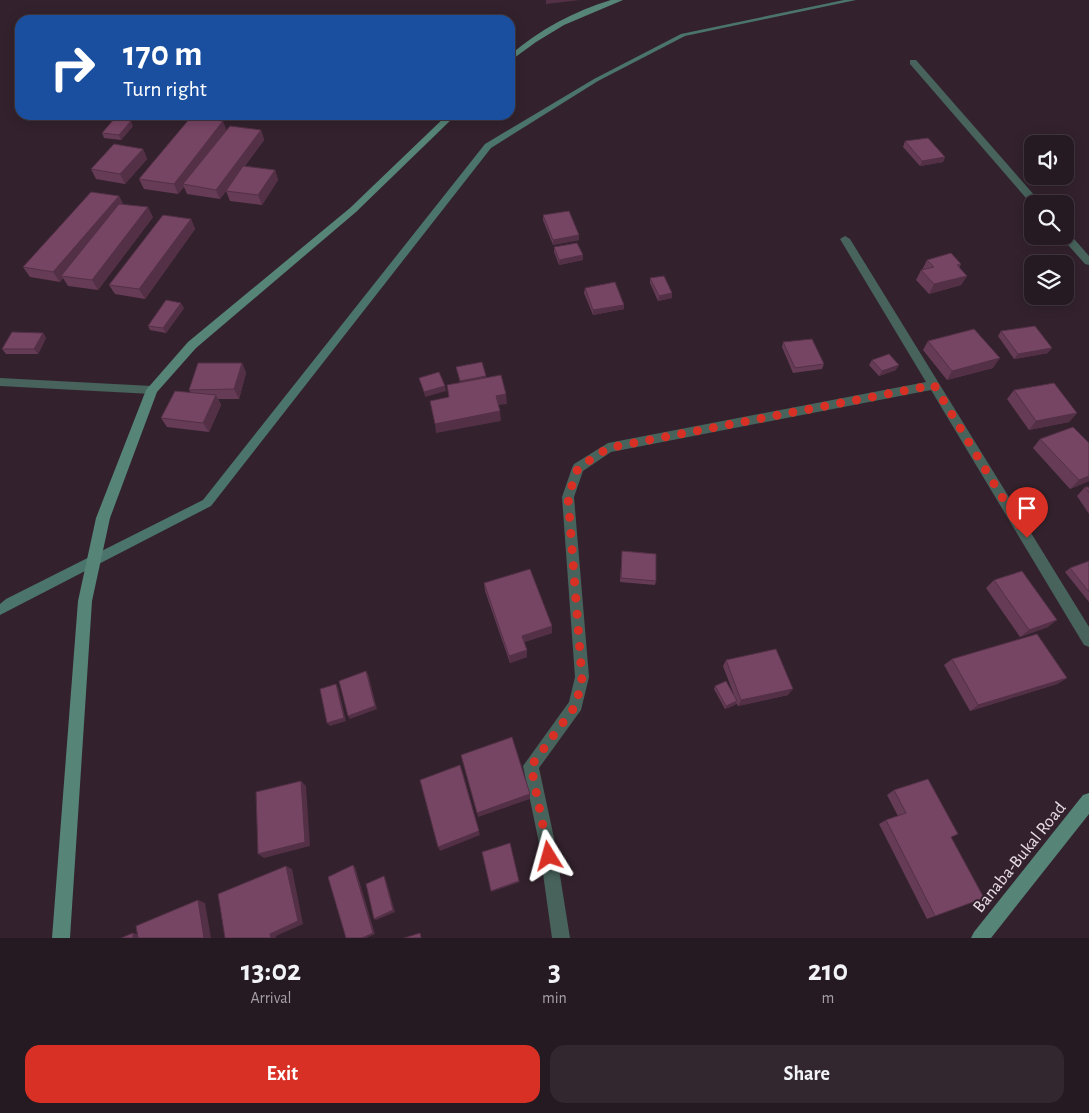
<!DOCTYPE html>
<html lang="en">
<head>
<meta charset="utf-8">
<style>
	:root { --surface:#261a22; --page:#32272f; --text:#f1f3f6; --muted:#a4a1a5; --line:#423840; --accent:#d93025 }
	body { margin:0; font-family:"Alegreya Sans",sans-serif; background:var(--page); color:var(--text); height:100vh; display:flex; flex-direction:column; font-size:19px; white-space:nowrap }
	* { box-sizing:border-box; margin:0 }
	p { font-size:16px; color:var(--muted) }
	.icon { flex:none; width:28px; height:28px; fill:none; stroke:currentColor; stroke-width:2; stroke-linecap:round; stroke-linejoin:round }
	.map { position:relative; height:938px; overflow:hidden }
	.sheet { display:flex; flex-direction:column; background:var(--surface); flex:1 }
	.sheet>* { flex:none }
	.guide { position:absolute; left:15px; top:15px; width:500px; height:105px; border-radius:15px; box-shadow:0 2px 12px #0003,0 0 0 1px var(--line); background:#1a4fa0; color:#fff; overflow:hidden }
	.buttons { position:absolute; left:1024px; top:135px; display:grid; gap:10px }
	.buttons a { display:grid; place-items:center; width:50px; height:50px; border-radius:10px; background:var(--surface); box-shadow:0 2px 12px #0003,0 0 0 1px var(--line); font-size:25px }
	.pin { position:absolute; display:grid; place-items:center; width:42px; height:42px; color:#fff; margin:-51px -21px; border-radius:50% 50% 50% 0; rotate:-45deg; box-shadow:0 0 5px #0007 }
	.pin .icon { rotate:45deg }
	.me { position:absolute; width:55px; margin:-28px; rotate:352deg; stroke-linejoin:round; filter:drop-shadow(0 0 4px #0008) }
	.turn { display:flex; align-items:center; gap:18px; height:105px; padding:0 25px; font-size:22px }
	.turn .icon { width:65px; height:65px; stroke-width:2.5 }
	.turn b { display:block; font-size:35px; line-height:42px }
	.eta { display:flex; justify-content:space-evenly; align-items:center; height:85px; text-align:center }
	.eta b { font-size:30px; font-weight:700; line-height:35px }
	.cta { display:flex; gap:10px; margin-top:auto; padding:10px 25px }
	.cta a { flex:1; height:58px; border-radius:15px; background:var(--accent); color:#fff; font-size:20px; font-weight:700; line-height:58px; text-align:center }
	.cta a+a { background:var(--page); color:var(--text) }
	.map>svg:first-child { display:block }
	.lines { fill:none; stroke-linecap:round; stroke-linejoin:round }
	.stream { fill:#4b746d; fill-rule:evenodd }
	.street { fill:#47635b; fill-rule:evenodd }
	.secondary { fill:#568477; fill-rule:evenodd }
	.wall { fill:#653b56 }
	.shaded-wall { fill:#533046 }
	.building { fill:#764564; stroke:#533046 }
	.route { stroke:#d93025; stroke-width:9; stroke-dasharray:0 16.2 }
	.labels { text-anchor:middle; stroke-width:4; stroke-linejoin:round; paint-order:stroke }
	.near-street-label { font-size:18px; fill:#e9dde4; stroke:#33222d }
</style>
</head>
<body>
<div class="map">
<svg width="1089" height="938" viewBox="0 0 1089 938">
	<rect width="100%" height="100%" fill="#33222d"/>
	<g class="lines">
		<polygon class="stream" points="844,0 856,0 685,36 598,81 491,148 211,506 0,615 0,604 6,599 203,500 485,144 594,79 681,34"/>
		<g class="street">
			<polygon points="910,60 916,60 1042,204 1032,205 910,64"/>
			<polygon points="1065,232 1069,233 1089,256 1089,265 1085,264 1061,237 1065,236"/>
			<polygon points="845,236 850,239 1089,627 1089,647 1084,645 931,390 611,452 583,471 574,497 589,677 581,710 539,768 554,838 570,938 552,938 538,838 523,766 569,702 575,677 562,497 572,468 574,464 608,443 926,382 840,239"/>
			<polygon points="0,378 152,386 158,390 152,394 0,386"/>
		</g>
		<g class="secondary">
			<path d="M611,0H623L564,25L536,42L510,61V55C539,30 574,11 611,0Z"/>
			<polygon points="447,115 456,115 356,212 196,348 157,392 110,518 92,601 70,938 52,938 78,601 96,518 146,390 188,342 350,208"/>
			<polygon points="1089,793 1089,814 991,938 971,938 974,932 1083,795"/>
		</g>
	</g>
	<g class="wall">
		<polygon points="133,126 121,140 104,138 102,133"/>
		<polygon points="227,130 261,130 264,140 245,166 275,170 278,180 262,205 230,201 226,191 220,199 187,194 184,187 178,194 144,189 139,179"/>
		<polygon points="905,141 945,157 943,162 920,166 903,147"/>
		<polygon points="143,149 147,159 125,184 96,179 91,169"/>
		<polygon points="119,196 123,204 153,217 98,290 68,286 63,278 60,282 30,277 23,267"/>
		<polygon points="543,215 579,235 579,240 553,245 543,220"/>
		<polygon points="191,219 195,229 145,299 115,294 109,285"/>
		<polygon points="554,247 583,255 583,260 559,265 554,252"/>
		<polygon points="927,260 961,264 959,268 967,276 961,285 929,294 916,280 921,270 922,270"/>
		<polygon points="650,278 672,298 658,301 650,283"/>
		<polygon points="585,288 624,309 593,315 584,293"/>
		<polygon points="184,308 166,333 150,330 148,326"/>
		<polygon points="1001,331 1048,353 1014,359 998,336"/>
		<polygon points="43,333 46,338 38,354 6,354 2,349"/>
		<polygon points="928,341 993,368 947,380 923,350"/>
		<polygon points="783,342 824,364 822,369 793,373 782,347"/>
		<polygon points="872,360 896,370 879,376 869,365"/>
		<polygon points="242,363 246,373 239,399 218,399 221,405 209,432 167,427 161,418 191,393 189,390"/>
		<polygon points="1014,390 1077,413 1069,422 1029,430 1007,399"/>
		<polygon points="1040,439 1089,481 1070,489 1033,448"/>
		<polygon points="1085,487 1089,487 1089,514 1077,496"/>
		<polygon points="622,551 656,581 655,585 620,582"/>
		<polygon points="1089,561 1089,602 1065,572 1070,568"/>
		<polygon points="994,580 1048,627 1020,637 986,588"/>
		<polygon points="484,583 552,626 552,633 524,642 527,657 510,663 485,591"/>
		<polygon points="952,659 1067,678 1057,684 970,711 944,665"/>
		<polygon points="726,660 788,695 738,706 736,703 735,705 725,709 714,689 715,686 734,695 723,666"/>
		<polygon points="894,790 952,837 935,916 927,919 879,824 886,820 898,816 887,795"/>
	</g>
	<g class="shaded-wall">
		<polygon points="546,0 580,0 546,4"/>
		<polygon points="131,121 133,126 121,140 119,135"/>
		<polygon points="223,121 227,131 183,184 184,187 178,194 174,184"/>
		<polygon points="261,130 264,140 220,199 216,190"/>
		<polygon points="143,149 147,159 125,184 120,174"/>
		<polygon points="945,157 943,162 920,166 922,161"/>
		<polygon points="275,170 278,180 262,205 258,195"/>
		<polygon points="119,196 124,206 61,276 63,278 60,282 53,272"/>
		<polygon points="148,207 153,217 98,290 92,280"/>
		<polygon points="191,219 195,229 145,299 139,289"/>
		<polygon points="579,235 579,240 553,245 553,240"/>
		<polygon points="583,255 583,260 559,265 559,260"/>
		<polygon points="967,276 961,285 929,294 934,284"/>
		<polygon points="672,293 672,298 658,301 659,296"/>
		<polygon points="181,303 184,308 166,333 163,328"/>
		<polygon points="624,305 624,309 593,315 593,310"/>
		<polygon points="43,333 46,338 38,354 34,349"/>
		<polygon points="1052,348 1048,353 1014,359 1018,354"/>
		<polygon points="1000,358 993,368 947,380 952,371"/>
		<polygon points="242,363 246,373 239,399 234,389"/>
		<polygon points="899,365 896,370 879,376 882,371"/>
		<polygon points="486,376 487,380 460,386 460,381"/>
		<polygon points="445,386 446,391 425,397 424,392"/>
		<polygon points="506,394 507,404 497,405 496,396"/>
		<polygon points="216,395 221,405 209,432 203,423"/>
		<polygon points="500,411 501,421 436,433 435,424"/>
		<polygon points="1077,413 1069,422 1029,430 1036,421"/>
		<polygon points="1089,476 1089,481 1070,489 1079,480"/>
		<polygon points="1057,620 1048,627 1020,637 1029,630"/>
		<polygon points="552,626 552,633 522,643 522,636"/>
		<polygon points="527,650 527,657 510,663 509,656"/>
		<polygon points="366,671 368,674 377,709 350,719 348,716"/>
		<polygon points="1067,678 1057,684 970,711 978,705"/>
		<polygon points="336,684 338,687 346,721 330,726 327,723"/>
		<polygon points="793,689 788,695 738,706 741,700"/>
		<polygon points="737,701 735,705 725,709 726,706"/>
		<polygon points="462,770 480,835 440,851 438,847"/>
		<polygon points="301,781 306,786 310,846 264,858 258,854"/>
		<polygon points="530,794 530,799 478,817 477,813"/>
		<polygon points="353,865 355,867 375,934 366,938 362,938"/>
		<polygon points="286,866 292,869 303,924 276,936 276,938 271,938 270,934"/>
		<polygon points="384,876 385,877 395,912 376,920 374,919"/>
		<polygon points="519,881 520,882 491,892 491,891"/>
		<polygon points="198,900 205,903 211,938 204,938"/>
		<polygon points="133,933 137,934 138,938 133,938"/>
	</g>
	<g class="building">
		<polygon points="191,117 223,121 174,184 139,179"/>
		<polygon points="114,119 131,121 119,135 102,133"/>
		<polygon points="230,126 261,130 216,190 183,184"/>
		<polygon points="928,138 945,157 922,161 905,141"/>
		<polygon points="114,144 143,149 120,174 91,169"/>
		<polygon points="243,166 275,170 258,195 226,191"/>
		<polygon points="91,192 119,196 53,272 23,267"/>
		<polygon points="119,204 148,207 92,280 61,276"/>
		<polygon points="569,211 579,235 553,240 543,215"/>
		<polygon points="163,215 191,219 139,289 109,285"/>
		<polygon points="577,243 583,255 559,260 554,247"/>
		<polygon points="951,253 961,264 957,265 967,276 934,284 921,270 934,267 927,260"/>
		<polygon points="664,276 672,293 659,296 650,278"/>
		<polygon points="615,282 624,305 593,310 585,288"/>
		<polygon points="166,300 181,303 163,328 148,326"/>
		<polygon points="1035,326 1052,348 1018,354 1001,331"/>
		<polygon points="974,329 1000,358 952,371 928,341"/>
		<polygon points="12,332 43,333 34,349 2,349"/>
		<polygon points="812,339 824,364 795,368 783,342"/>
		<polygon points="889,354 899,365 882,371 872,360"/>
		<polygon points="482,362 486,376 460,381 456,367"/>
		<polygon points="198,363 242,363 234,389 189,390"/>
		<polygon points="439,372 445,386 424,392 419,378"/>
		<polygon points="501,375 506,394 496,396 500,411 435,424 430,401 449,397 447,385"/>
		<polygon points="1054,383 1077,413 1036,421 1014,390"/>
		<polygon points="175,391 216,395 203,423 161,418"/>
		<polygon points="1073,427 1089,443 1089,476 1079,480 1040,439"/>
		<polygon points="1085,487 1089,487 1089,493"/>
		<polygon points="622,551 656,554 656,581 621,578"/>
		<polygon points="1089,561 1089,592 1070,568"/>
		<polygon points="530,569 552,626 522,636 527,650 509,656 484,583"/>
		<polygon points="1022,571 1057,620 1029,630 994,580"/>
		<polygon points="1037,634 1067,678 978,705 952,659"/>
		<polygon points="776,649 793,689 741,700 726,660"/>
		<polygon points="366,671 375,706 348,716 339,681"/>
		<polygon points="726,681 737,701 726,706 715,686"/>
		<polygon points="336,684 344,718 327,723 320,689"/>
		<polygon points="512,737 530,794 477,813 461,755"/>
		<polygon points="460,765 479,831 438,847 420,780"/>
		<polygon points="928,779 958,834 951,837 984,898 935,916 886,820 906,813 894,790"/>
		<polygon points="301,781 305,842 258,854 256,792"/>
		<polygon points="510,843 519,881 491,891 482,852"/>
		<polygon points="353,865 373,933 362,938 346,938 328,877"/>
		<polygon points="286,866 298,921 270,934 271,938 225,938 218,894"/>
		<polygon points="384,876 393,910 374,919 366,884"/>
		<polygon points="198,900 204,938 138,938 136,926"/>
		<polygon points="133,933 133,938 121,938"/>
		<polygon points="420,933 421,938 404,938"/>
	</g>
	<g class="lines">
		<polyline class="route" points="549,856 531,766 576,705 582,678 568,497 578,468 608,448 934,385 1027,538"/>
	</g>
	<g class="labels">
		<g class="near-street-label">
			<text transform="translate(1019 857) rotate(-51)" y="6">Banaba-Bukal Road</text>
		</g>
	</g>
</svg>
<div class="buttons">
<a><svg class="icon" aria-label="sound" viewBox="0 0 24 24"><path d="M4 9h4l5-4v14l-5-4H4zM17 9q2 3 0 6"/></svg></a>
<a><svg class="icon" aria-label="search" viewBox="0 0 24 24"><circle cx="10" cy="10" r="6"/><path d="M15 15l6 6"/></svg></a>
<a><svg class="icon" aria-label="layers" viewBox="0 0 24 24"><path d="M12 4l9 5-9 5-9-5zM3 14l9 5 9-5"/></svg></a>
</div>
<div class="pin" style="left:1027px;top:538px;background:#d93025"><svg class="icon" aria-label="arrive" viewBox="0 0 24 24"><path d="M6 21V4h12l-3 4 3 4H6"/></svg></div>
<svg class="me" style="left:549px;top:856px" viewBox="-20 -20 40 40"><path d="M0-17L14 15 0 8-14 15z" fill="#d93025" stroke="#fff" stroke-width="4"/></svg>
<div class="guide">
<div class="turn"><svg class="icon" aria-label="right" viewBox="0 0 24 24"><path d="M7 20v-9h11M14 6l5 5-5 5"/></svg><div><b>170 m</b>Turn right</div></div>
</div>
</div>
<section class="sheet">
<div class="eta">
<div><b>13:02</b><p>Arrival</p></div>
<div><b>3</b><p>min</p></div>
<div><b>210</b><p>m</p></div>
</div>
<div class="cta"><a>Exit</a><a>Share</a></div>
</section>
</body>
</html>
